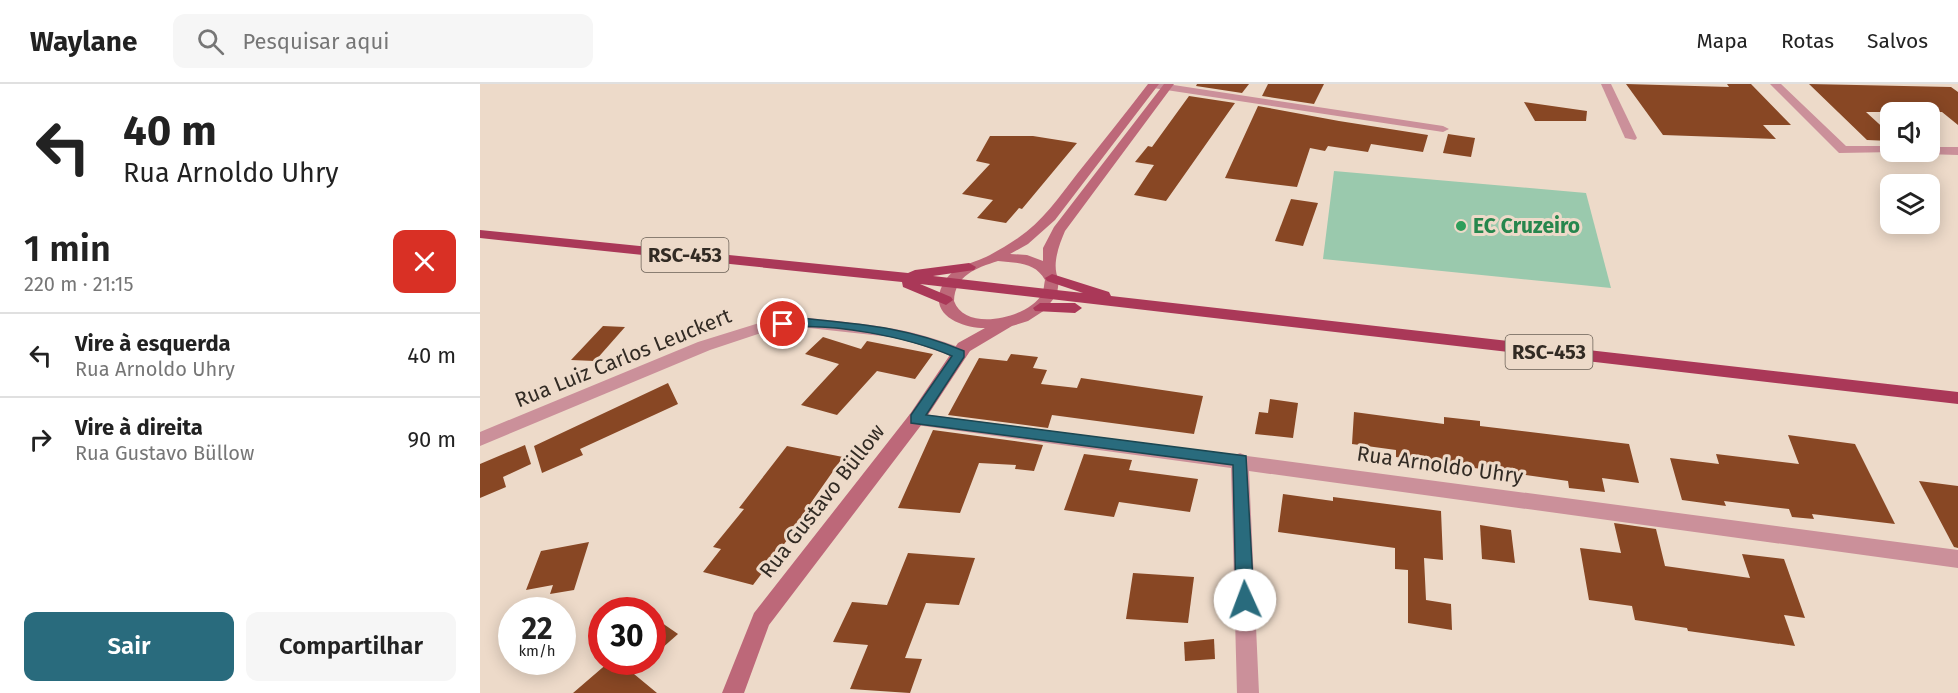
<!DOCTYPE html>
<html lang="pt">
<head>
<meta charset="utf-8">
<style>
	:root { --surface:#fff; --page:#f6f6f6; --text:#222; --muted:#767676; --line:#e0e0e0; --accent:#296b7d }
	body { margin:0; font-family:"Fira Sans",sans-serif; background:var(--page); color:var(--text); height:100vh; display:flex; flex-direction:column; font-size:22px; white-space:nowrap }
	* { box-sizing:border-box; margin:0 }
	p { font-size:20px; color:var(--muted) }
	.icon { flex:none; width:33px; height:33px; fill:none; stroke:currentColor; stroke-width:2; stroke-linecap:round; stroke-linejoin:round }
	.map { position:relative; flex:1; overflow:hidden }
	.details { display:flex; flex-direction:column; background:var(--surface); width:480px }
	.details>* { flex:none }
	.banner { background:#fff; color:var(--text); overflow:hidden }
	.tools { position:absolute; left:1400px; top:18px; display:grid; gap:12px }
	.tools a { display:grid; place-items:center; width:60px; height:60px; border-radius:12px; background:var(--surface); box-shadow:0 3px 15px #0003; font-size:30px }
	.speed { position:absolute; left:18px; top:513px; display:flex; gap:12px; font-size:30px; font-weight:700; text-align:center }
	.speed>* { display:grid; place-content:center; width:78px; height:78px; border-radius:50%; background:var(--surface); box-shadow:0 3px 15px #0003; line-height:1 }
	.speed small { font-size:15px; font-weight:400 }
	.speed .limit { border:9px solid #d22; background:#fff; color:#111 }
	.pin { position:absolute; display:grid; place-items:center; width:51px; height:51px; color:#fff; margin:-26px; border:3px solid #fff; border-radius:50%; box-shadow:0 2px 6px #0007 }
	.me { position:absolute; width:66px; margin:-33px; rotate:358deg; stroke-linejoin:round; filter:drop-shadow(0 0 4px #0008) }
	.turn { display:flex; align-items:center; gap:21px; height:126px; padding:0 24px; font-size:27px }
	.turn .icon { width:78px; height:78px; stroke-width:2.5 }
	.turn b { display:block; font-size:42px; line-height:51px }
	.round { display:grid; place-items:center; flex:none; width:63px; height:63px; border-radius:12px; background:var(--page) }
	.head { display:flex; align-items:center; justify-content:space-between; height:102px; padding:0 24px }
	h1 { font-size:36px; font-weight:600; line-height:45px }
	.action { display:flex; gap:12px; margin-top:auto; padding:12px 24px }
	.action a { flex:1; height:69px; border-radius:12px; background:var(--accent); color:#fff; font-size:24px; font-weight:600; line-height:69px; text-align:center }
	.action a+a { background:var(--page); color:var(--text) }
	ul { padding:0; list-style:none }
	li { display:flex; align-items:center; gap:18px; height:84px; padding:0 24px; border-top:2px solid var(--line) }
	li div { flex:1 }
	li b { display:block; font-size:22px }
	li em { font-style:normal }
	header { display:flex; align-items:center; gap:36px; box-sizing:border-box; height:84px; padding:0 30px; background:var(--surface); border-bottom:2px solid var(--line) }
	header strong { font-size:28px }
	nav { display:flex; gap:33px; margin-inline-start:auto; font-size:21px }
	.search { width:420px; height:54px; background:var(--page); display:flex; align-items:center; gap:15px; box-sizing:border-box; padding:0 21px; border-radius:12px; color:var(--muted); font-size:22px }
	main { display:flex; flex:1; min-height:0 }
	.map>svg:first-child { display:block }
	.green { fill:#9ac9ad }
	.building { fill:#884724 }
	.lines { fill:none; stroke-linecap:round; stroke-linejoin:round }
	.minor { fill:#cb909a; fill-rule:evenodd }
	.secondary { fill:#bd6879; fill-rule:evenodd }
	.trunk { fill:#aa3858; fill-rule:evenodd }
	.route { fill:#296b7d; stroke:#1b4651; stroke-width:1.5 }
	.leisure-dot { fill:#2e9e5b; stroke:#eddac9; stroke-width:2 }
	.labels { text-anchor:middle; stroke-width:6; stroke-linejoin:round; paint-order:stroke }
	.shield { fill:#eddac9; stroke:#6a6056; stroke-width:1.5 }
	.shield-label { font-size:20px; font-weight:bold; fill:#322b24 }
	.leisure-label { font-size:21px; font-weight:bold; fill:#27864d; stroke:#eddac9; text-anchor:start }
	.street-label { font-size:21px; fill:#322b24; stroke:#eddac9 }
</style>
</head>
<body>
<header>
<strong>Waylane</strong>
<div class="search"><svg class="icon" aria-label="search" viewBox="0 0 24 24"><circle cx="10" cy="10" r="6"/><path d="M15 15l6 6"/></svg>Pesquisar aqui</div>
<nav><a>Mapa</a><a>Rotas</a><a>Salvos</a></nav>
</header>
<main>
<section class="details">
<div class="banner">
<div class="turn"><svg class="icon" aria-label="left" viewBox="0 0 24 24"><path d="M17 20v-9H6M10 6l-5 5 5 5"/></svg><div><b>40 m</b>Rua Arnoldo Uhry</div></div>
</div>
<div class="head"><div><h1>1 min</h1><p>220 m · 21:15</p></div><a class="round" style="background:#d93025;color:#fff"><svg class="icon" aria-label="close" viewBox="0 0 24 24"><path d="M6 6l12 12M18 6L6 18"/></svg></a></div>
<ul>
<li><svg class="icon" aria-label="left" viewBox="0 0 24 24"><path d="M17 20v-9H6M10 6l-5 5 5 5"/></svg><div><b>Vire à esquerda</b><p>Rua Arnoldo Uhry</p></div><em>40 m</em></li>
<li><svg class="icon" aria-label="right" viewBox="0 0 24 24"><path d="M7 20v-9h11M14 6l5 5-5 5"/></svg><div><b>Vire à direita</b><p>Rua Gustavo Büllow</p></div><em>90 m</em></li>
</ul>
<div class="action"><a>Sair</a><a>Compartilhar</a></div>
</section>
<div class="map">
<svg width="1478" height="609" viewBox="0 0 1478 609">
	<rect width="100%" height="100%" fill="#eddac9"/>
	<polygon class="green" points="854,87 1106,109 1131,204 843,175"/>
	<g class="building">
		<polygon points="717,0 769,0 762,9 716,2"/>
		<polygon points="788,0 844,0 834,20 782,12"/>
		<polygon points="1146,0 1249,3 1247,0 1271,0 1311,41 1283,41 1296,55 1183,51"/>
		<polygon points="1329,0 1471,3 1478,8 1478,41 1462,28 1386,28 1410,50 1410,57 1387,56"/>
		<polygon points="709,12 755,19 686,117 654,111 674,81 655,78 668,62 672,63"/>
		<polygon points="1044,18 1107,27 1106,37 1055,37"/>
		<polygon points="778,22 859,37 948,51 943,68 891,60 888,68 848,62 845,67 830,64 817,103 745,94"/>
		<polygon points="968,50 995,54 991,73 963,69"/>
		<polygon points="510,52 553,52 597,59 542,125 539,124 526,139 497,134 513,116 482,110 510,80 496,77"/>
		<polygon points="811,115 838,119 823,162 795,157"/>
		<polygon points="123,242 145,243 115,277 91,276"/>
		<polygon points="343,253 381,265 387,257 453,270 435,295 397,287 357,331 321,321 359,280 325,270"/>
		<polygon points="531,270 558,273 553,284 567,286 561,300 597,304 601,294 723,312 714,350 572,331 568,344 468,331 499,274 527,277"/>
		<polygon points="188,299 198,320 100,365 103,371 62,389 54,362"/>
		<polygon points="790,315 818,319 813,354 775,350 779,328 788,329"/>
		<polygon points="874,328 964,340 964,333 1000,337 1000,342 1149,360 1159,399 1122,394 1125,408 1089,404 1088,397 916,373 916,366 872,360"/>
		<polygon points="453,346 563,361 554,387 535,385 536,381 499,379 480,429 418,424"/>
		<polygon points="1308,351 1375,360 1415,440 1332,430 1334,435 1312,433 1309,425 1244,417 1246,422 1202,416 1190,374 1239,380 1236,370 1319,380"/>
		<polygon points="45,361 51,380 23,393 26,403 0,414 0,380"/>
		<polygon points="307,362 363,373 314,443 317,443 273,501 223,488 241,465 233,463 264,425 259,424"/>
		<polygon points="604,370 652,376 649,386 718,395 710,428 639,418 634,433 584,426"/>
		<polygon points="1439,397 1478,402 1478,464 1474,463"/>
		<polygon points="803,410 853,417 853,413 961,427 963,476 944,474 946,516 971,520 972,546 928,539 928,486 915,485 915,464 798,448"/>
		<polygon points="1134,439 1176,445 1185,482 1270,494 1262,470 1304,475 1325,534 1304,531 1315,562 1208,547 1207,544 1155,536 1152,522 1109,516 1100,464 1141,469"/>
		<polygon points="1000,441 1031,446 1035,479 1002,475"/>
		<polygon points="109,458 94,506 70,510 73,501 46,506 61,467"/>
		<polygon points="428,469 495,474 479,521 446,519 425,574 442,575 430,609 370,605 388,561 353,558 372,518 407,521"/>
		<polygon points="653,489 714,493 708,539 646,535"/>
		<polygon points="172,532 198,550 172,573"/>
		<polygon points="734,555 735,575 705,577 704,558"/>
		<polygon points="129,578 168,578 154,590 177,609 93,609"/>
	</g>
	<g class="lines">
		<g class="minor">
			<polygon points="668,0 687,0 963,42 969,45 963,48 673,4"/>
			<polygon points="1121,0 1131,0 1157,54 1155,56 1145,54"/>
			<polygon points="1290,0 1301,0 1366,62 1410,62 1410,68 1415,68 1359,69"/>
			<polygon points="1449,63 1478,63 1478,71 1445,70 1443,68 1449,68"/>
			<path d="M320,233C382,240 427,242 486,266L488,270L480,275L420,254L320,243L287,247L230,266L0,362V348L218,258L286,237Z"/>
			<polygon points="436,329 755,371 760,369 767,372 1478,466 1478,484 769,387 779,609 757,609 751,384 436,341 430,340 427,335 430,330"/>
		</g>
		<path class="secondary" d="M668,0H679L575,136L548,160L530,170L547,171L563,177V164L574,143L684,0H694L585,147C579,161 571,182 579,196L577,210L565,226L548,237L532,242L490,267L442,340L289,541L264,609H242L274,529L430,330L478,259L505,244C483,244 448,232 462,202C473,180 491,181 510,171C519,166 529,160 538,154C562,138 579,113 597,90C621,60 645,30 668,0ZM518,177C537,179 555,178 565,196C564,200 564,206 562,210C549,234 485,249 474,217C475,191 496,184 518,177Z"/>
		<g class="trunk">
			<polygon points="0,146 428,189 435,186 489,179 496,183 494,186 453,192 603,209 567,197 565,194 572,190 629,208 631,212 1478,308 1478,320 440,200 471,213 473,216 466,221 423,203 422,198 0,154"/>
			<polygon points="560,219 595,219 602,224 595,229 555,227 553,224"/>
		</g>
	</g>
	<path class="route" d="M320,234C380,240 428,243 484,267V273L446,331L766,372L774,516L771,521L765,524L759,521L756,516L753,381L431,339V331L472,272C428,253 351,238 303,244L297,240L303,236Z"/>
	<circle class="leisure-dot" cx="981" cy="142" r="6"/>
	<g class="labels">
		<g class="shield">
			<rect x="161.5" y="154" width="87" height="34" rx="4.5"/>
			<rect x="1025.5" y="251" width="87" height="34" rx="4.5"/>
		</g>
		<g class="shield-label">
			<text x="205" y="178">RSC-453</text>
			<text x="1069" y="275">RSC-453</text>
		</g>
		<g class="leisure-label">
			<text x="993" y="149">EC Cruzeiro</text>
		</g>
		<g class="street-label">
			<text transform="translate(143 274) rotate(-22)" y="7">Rua Luiz Carlos Leuckert</text>
			<text transform="translate(960 381) rotate(8)" y="7">Rua Arnoldo Uhry</text>
			<text transform="translate(342 417) rotate(-52)" y="7">Rua Gustavo Büllow</text>
		</g>
	</g>
</svg>
<div class="tools">
<a><svg class="icon" aria-label="sound" viewBox="0 0 24 24"><path d="M4 9h4l5-4v14l-5-4H4zM17 9q2 3 0 6"/></svg></a>
<a><svg class="icon" aria-label="layers" viewBox="0 0 24 24"><path d="M12 4l9 5-9 5-9-5zM3 14l9 5 9-5"/></svg></a>
</div>
<div class="speed"><div>22<small>km/h</small></div><div class="limit">30</div></div>
<div class="pin" style="left:303px;top:240px;background:#d93025"><svg class="icon" aria-label="arrive" viewBox="0 0 24 24"><path d="M6 21V4h12l-3 4 3 4H6"/></svg></div>
<svg class="me" style="left:765px;top:516px" viewBox="-20 -20 40 40"><circle r="19" fill="#fff"/><path d="M0-13L10 11 0 6-10 11z" fill="#296b7d"/></svg>
</div>
</main>
</body>
</html>
